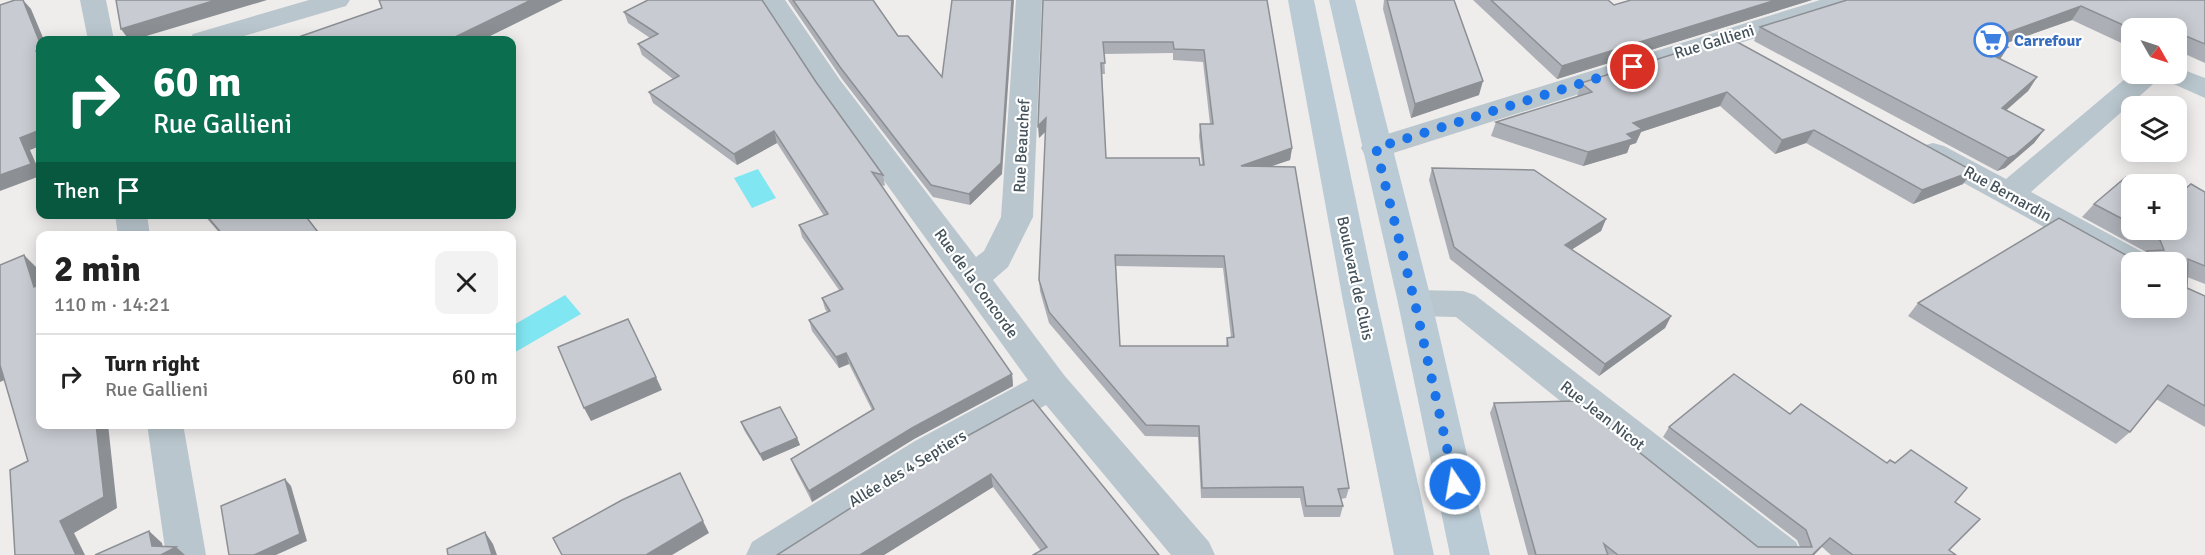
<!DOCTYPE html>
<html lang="en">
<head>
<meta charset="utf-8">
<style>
	:root { --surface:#fff; --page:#f2f2f2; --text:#222; --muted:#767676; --line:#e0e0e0 }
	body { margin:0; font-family:Signika,sans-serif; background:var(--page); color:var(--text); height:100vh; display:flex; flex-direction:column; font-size:22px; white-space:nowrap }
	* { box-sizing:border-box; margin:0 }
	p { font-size:20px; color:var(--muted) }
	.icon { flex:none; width:33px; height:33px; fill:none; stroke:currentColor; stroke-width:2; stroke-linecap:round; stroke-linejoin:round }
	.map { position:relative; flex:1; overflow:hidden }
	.details { position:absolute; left:36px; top:231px; width:480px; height:198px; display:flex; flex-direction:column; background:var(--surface); border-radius:12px; box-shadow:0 3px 15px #0003 }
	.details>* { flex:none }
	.hud { position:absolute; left:36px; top:36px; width:480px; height:183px; border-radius:12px; box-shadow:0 3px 15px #0003; background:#0b6e4f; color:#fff; overflow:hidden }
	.needle { width:39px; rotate:129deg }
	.controls { position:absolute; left:2121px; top:18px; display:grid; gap:12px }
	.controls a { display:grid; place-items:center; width:66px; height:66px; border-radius:12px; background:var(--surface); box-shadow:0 3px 15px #0003; font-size:30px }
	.pin { position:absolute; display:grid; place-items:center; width:51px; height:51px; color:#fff; margin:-26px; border:3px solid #fff; border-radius:50%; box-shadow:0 2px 6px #0007 }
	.me { position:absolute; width:66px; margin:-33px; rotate:348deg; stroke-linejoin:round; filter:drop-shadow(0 0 4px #0008) }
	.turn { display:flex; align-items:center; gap:21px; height:126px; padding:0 18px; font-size:27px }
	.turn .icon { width:78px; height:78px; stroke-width:2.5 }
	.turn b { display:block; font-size:42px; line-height:51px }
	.then { display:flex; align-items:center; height:57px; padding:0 18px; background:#0003; gap:12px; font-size:22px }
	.round { display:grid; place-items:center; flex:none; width:63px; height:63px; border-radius:12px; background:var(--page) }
	.head { display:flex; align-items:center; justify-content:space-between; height:102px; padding:0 18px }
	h1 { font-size:36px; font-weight:800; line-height:45px }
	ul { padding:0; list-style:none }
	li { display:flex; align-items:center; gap:18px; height:84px; padding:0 18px; border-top:2px solid var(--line) }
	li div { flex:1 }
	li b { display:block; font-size:22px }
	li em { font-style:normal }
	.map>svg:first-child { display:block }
	.water { fill:#80e6f1 }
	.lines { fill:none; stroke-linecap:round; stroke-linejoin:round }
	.street { fill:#b9c6cd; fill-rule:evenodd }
	.secondary { fill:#bbcbd5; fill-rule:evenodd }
	.wall { fill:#acafb5; fill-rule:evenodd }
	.shaded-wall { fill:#8c8f93 }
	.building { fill:#c8ccd2; stroke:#8c8f93; stroke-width:1.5; fill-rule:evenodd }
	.route { stroke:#1a73e8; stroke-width:10; stroke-dasharray:0 18 }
	.labels { text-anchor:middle; stroke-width:4.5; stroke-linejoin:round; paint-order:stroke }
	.shop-label { font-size:16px; font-weight:bold; fill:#366cbe; stroke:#fff; text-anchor:start }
	.street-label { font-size:16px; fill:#43525b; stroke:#fff }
</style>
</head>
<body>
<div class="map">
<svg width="2205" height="555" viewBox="0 0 2205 555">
	<rect width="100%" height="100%" fill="#efecec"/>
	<g class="water">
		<polygon points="758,169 776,198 752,208 734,178"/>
		<polygon points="565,295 581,314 512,354 512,326"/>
	</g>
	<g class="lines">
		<g class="street">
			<polygon points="80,0 106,0 114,40 88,40"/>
			<polygon points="309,0 350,0 346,6 230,40 189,40 193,34"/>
			<polygon points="759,0 785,0 840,80 976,257 984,251 1001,217 1016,0 1042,0 1033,217 1008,267 993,280 1064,375 1209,542 1215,555 1171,555 1046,405 941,463 799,555 746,555 752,542 915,441 1028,380 820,92"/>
			<polygon points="1820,0 1860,0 1856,6 1387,155 1376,158 1365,155 1361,148 1365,141"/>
			<polygon points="2176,67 2205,78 2205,98 2160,78 2031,192 2146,254 2150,262 2132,262 2132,273 2122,270 1922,160 1918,153 1922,146 1933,143 1944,146 2006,179 2132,73 2176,74"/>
			<polygon points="115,214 147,214 150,236 118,236"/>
			<polygon points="1415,290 1463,291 1475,295 1796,542 1802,555 1752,555 1456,317 1415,316 1403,312 1398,303 1403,294"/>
			<polygon points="147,424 183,424 206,555 166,555"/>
		</g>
		<g class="secondary">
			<polygon points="1288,0 1314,0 1377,301 1434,555 1394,555 1343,301"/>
			<polygon points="1329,0 1355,0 1432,303 1490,555 1450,555 1398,303"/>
		</g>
	</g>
	<g class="wall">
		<polygon points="788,0 873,0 898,36 1002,174 970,205 933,197 842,79"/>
		<path d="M1043,0H1267L1292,148L1290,160L1271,166L1349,488L1346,498L1341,499L1343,506L1340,517H1304L1300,498H1201L1198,437L1145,436L1049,323L1040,291L1039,280L1046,131L1039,138ZM1173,53V60L1203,62L1210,124H1200L1199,136L1202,165L1106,158L1102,74H1105L1104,54ZM1116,266L1223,268L1231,337L1227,338L1226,346H1120Z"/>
		<polygon points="1384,0 1454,0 1479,95 1411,118 1383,9"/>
		<polygon points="1473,0 1608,0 1614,5 1631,0 1812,0 1557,79"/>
		<polygon points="1847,0 2205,0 2205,63 2176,50 2176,28 2132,28 2132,48 2072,20 2003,44 2000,59 2037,77 2028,91 2006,110 2044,130 2034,143 2005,168 1997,171 1754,41 1760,27"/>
		<polygon points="624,12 816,82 883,175 885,186 881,185 1012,374 1013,386 914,439 812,502 795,469 791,459 872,410 849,364 839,368 812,331 809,320 827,312 825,309 822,298 839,290 802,237 799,225 824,216 777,143 737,165 653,103 649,92 673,79 642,55 638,44 650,38 628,23"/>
		<polygon points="1728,37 1963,184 1913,204 1806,143 1775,154 1720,106 1641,132 1636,143 1630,145 1627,153 1583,166 1491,136 1496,122 1577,97 1581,83"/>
		<polygon points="1432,168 1606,219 1601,231 1571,250 1671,316 1665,328 1599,376 1450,259 1429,180"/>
		<polygon points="2132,184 2132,230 2176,230 2205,192 2205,284 2187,277 2187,288 2205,296 2205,427 2156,399 2130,432 2116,444 1908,316 1918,303 2133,259 2138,260 2146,252 2082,217 2094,204"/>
		<polygon points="203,214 304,214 321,236 222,236"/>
		<polygon points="1033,400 1159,555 1041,551 993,487 884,555"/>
		<polygon points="1494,403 1758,547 1800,547 1797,540 1663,437 1669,427 1790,414 1887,463 1955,502 1949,550 1956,555 1831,555 1822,547 1814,555 1528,555 1490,413"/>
		<polygon points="741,422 797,438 800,445 763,461 744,430"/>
	</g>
	<g class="shaded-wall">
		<polygon points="23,0 31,9 44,40 40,40 40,43"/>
		<polygon points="216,0 267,0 133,40 129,40 121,29"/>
		<polygon points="531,0 563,0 482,40 449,40"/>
		<polygon points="1012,0 1014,0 1002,174 970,205 969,194"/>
		<polygon points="1776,0 1812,0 1557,79 1562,66"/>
		<polygon points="2081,6 2072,20 1984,51 1993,38"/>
		<polygon points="2008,47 1999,61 1990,54"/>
		<polygon points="40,50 40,59 36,51"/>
		<polygon points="2037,77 2028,91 1993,122 2002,108"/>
		<polygon points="1483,81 1479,95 1411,118 1415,104"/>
		<polygon points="1727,92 1720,106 1641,132 1636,143 1630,145 1627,153 1583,166 1588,152 1627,134 1633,123"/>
		<polygon points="1046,118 1047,130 1039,138 1038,126"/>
		<polygon points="40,130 40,146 30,150 40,173 40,176 0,191 0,175 20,138"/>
		<polygon points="1814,130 1806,143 1775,154 1782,140"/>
		<polygon points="2044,130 2034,143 2005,168 1997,171 2008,158"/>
		<polygon points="774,131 777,143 737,165 734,154"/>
		<polygon points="1292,148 1290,160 1239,177 1241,166"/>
		<polygon points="1973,171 1963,184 1913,204 1922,190"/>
		<polygon points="1606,219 1601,231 1560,257 1565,245"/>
		<polygon points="24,255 36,267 40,282 40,293 34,287"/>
		<polygon points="1671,316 1665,328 1599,376 1605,364"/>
		<polygon points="846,353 849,364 839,368 836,357"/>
		<polygon points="0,365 14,376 0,382"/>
		<polygon points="1012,374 1013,386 914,439 812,502 809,491 912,428"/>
		<polygon points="656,377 662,390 591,421 584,408"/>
		<polygon points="96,424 108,424 117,508 74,533 85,555 76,555 60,521"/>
		<polygon points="797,438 800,445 763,461 760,454"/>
		<polygon points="991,474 993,487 884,555 860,555"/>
		<polygon points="285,479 291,486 307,541 276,555 254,555"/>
		<polygon points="703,521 709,533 672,555 646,555"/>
		<polygon points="149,531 162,543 164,553 176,547 185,555 161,555 152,546"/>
		<polygon points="485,532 493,544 497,555 492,555"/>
		<polygon points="1830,538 1814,555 1812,555"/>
	</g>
	<g class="building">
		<polygon points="15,0 23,0 40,43 40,50 36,51 40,59 40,130 20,138 31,164 0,175 0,5"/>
		<polygon points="116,0 216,0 121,29"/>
		<polygon points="379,0 531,0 449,40 290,40 382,8"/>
		<polygon points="648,0 762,0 816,82 883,175 872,172 1012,374 912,428 809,491 791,459 874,409 846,353 836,357 809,320 830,311 822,298 843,289 799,225 828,214 774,131 734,154 649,92 679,76 638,44 658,34 624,12"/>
		<polygon points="793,0 873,0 898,36 908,36 942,77 952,0 1012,0 1001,163 969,194 931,185 840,67"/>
		<path d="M1043,0H1267L1292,148L1241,166L1295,167L1349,488L1338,489L1343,506H1306L1303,487L1202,488L1199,426L1146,425L1049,312L1039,280L1046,118L1038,126ZM1103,42H1173L1174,49L1204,50L1213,124H1200L1204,165H1200L1199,158H1106L1101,63H1105ZM1115,255L1224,256L1234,337L1227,338L1228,346H1120Z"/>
		<polygon points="1387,0 1454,0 1483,81 1415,104"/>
		<polygon points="1491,0 1608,0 1614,5 1631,0 1776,0 1562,66"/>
		<polygon points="1847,0 2205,0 2205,44 2176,32 2176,28 2170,28 2156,22 2149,28 2132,28 2132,29 2081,6 1993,38 2008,47 1990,54 2037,77 2002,108 2044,130 2015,155 2008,158 1760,27"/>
		<polygon points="1728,37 1973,171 1922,190 1814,130 1782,140 1727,92 1633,123 1642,129 1627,134 1633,139 1588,152 1496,122 1592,92 1581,83"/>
		<polygon points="1432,168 1534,170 1606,219 1565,245 1671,316 1605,364 1454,247"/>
		<polygon points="2126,177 2139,184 2132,184 2132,224 2094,204"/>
		<path d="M2191,184L2205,192V266L2188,259L2187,288L2205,296V406L2168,385L2130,432L1918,303L2059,218L2133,259L2146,262L2147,251L2164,250L2160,240L2141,230H2176V197ZM2132,262H2176V308H2132Z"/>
		<polygon points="205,214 304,214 321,236 224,236"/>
		<polygon points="24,255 34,287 40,284 40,424 96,424 104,497 60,521 76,555 15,555 10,470 28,461 0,365 0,265"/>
		<polygon points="628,319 656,377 584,408 558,347"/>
		<polygon points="1734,374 1790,414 1801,404 1887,463 1890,460 1895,463 1911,450 1967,488 1955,502 1980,519 1949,550 1956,555 1853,555 1830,538 1812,555 1618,555 1604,544 1608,555 1536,555 1494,403 1575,401 1758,547 1812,547 1806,530 1669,427"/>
		<polygon points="1033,400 1159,555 1033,555 1047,547 991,474 860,555 777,555 940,451"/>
		<polygon points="780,407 797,438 760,454 741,422"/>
		<polygon points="680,473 703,521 646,555 562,555 553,538 622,500"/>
		<polygon points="285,479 300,534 254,555 229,555 221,506"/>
		<polygon points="149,531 152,546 176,547 161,555 95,555"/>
		<polygon points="485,532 492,555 448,555 447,549"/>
	</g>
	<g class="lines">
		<polyline class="route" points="1455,484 1415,303 1376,148 1633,67"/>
	</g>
	<defs>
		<symbol id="supermarket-ring" viewBox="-11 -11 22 22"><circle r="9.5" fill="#fff" stroke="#3f7fe0" stroke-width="1.5"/><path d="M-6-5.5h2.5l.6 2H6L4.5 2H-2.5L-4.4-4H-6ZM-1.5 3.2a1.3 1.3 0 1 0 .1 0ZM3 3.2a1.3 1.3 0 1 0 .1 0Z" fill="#3f7fe0"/></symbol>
	</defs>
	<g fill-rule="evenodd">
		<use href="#supermarket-ring" x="1972" y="21" width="38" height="38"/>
	</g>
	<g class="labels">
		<g class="shop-label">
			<text x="2014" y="46">Carrefour</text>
		</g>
		<g class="street-label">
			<text transform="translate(1714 41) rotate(-17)" y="6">Rue Gallieni</text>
			<text transform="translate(1021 146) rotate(-87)" y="6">Rue Beauchef</text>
			<text transform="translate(2008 193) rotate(29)" y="6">Rue Bernardin</text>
			<text transform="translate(1356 278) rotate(78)" y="6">Boulevard de Cluis</text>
			<text transform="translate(977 283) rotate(54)" y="6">Rue de la Concorde</text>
			<text transform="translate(1603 415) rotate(38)" y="6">Rue Jean Nicot</text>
			<text transform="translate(907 468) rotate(-31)" y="6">Allée des 4 Septiers</text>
		</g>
	</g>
</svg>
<div class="controls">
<a><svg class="needle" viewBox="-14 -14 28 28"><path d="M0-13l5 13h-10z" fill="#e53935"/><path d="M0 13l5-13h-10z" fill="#767676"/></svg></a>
<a><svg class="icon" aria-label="layers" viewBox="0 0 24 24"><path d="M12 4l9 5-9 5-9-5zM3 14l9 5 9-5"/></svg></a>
<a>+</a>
<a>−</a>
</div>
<div class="pin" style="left:1633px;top:67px;background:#d93025"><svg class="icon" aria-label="arrive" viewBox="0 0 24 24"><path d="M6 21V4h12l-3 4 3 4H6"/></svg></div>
<svg class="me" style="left:1455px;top:484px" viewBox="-20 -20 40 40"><circle r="17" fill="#1a73e8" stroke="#fff" stroke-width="3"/><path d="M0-11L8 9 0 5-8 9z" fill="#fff"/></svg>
<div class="hud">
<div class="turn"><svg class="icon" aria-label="right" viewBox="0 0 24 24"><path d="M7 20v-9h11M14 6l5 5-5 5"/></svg><div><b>60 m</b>Rue Gallieni</div></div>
<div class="then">Then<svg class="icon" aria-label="arrive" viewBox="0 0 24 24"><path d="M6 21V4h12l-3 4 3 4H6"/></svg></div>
</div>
<section class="details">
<div class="head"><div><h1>2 min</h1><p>110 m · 14:21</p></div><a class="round"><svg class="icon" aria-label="close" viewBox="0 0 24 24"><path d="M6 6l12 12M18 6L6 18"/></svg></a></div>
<ul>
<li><svg class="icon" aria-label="right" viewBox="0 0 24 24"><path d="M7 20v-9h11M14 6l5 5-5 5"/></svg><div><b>Turn right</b><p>Rue Gallieni</p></div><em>60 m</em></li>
</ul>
</section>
</div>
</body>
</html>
